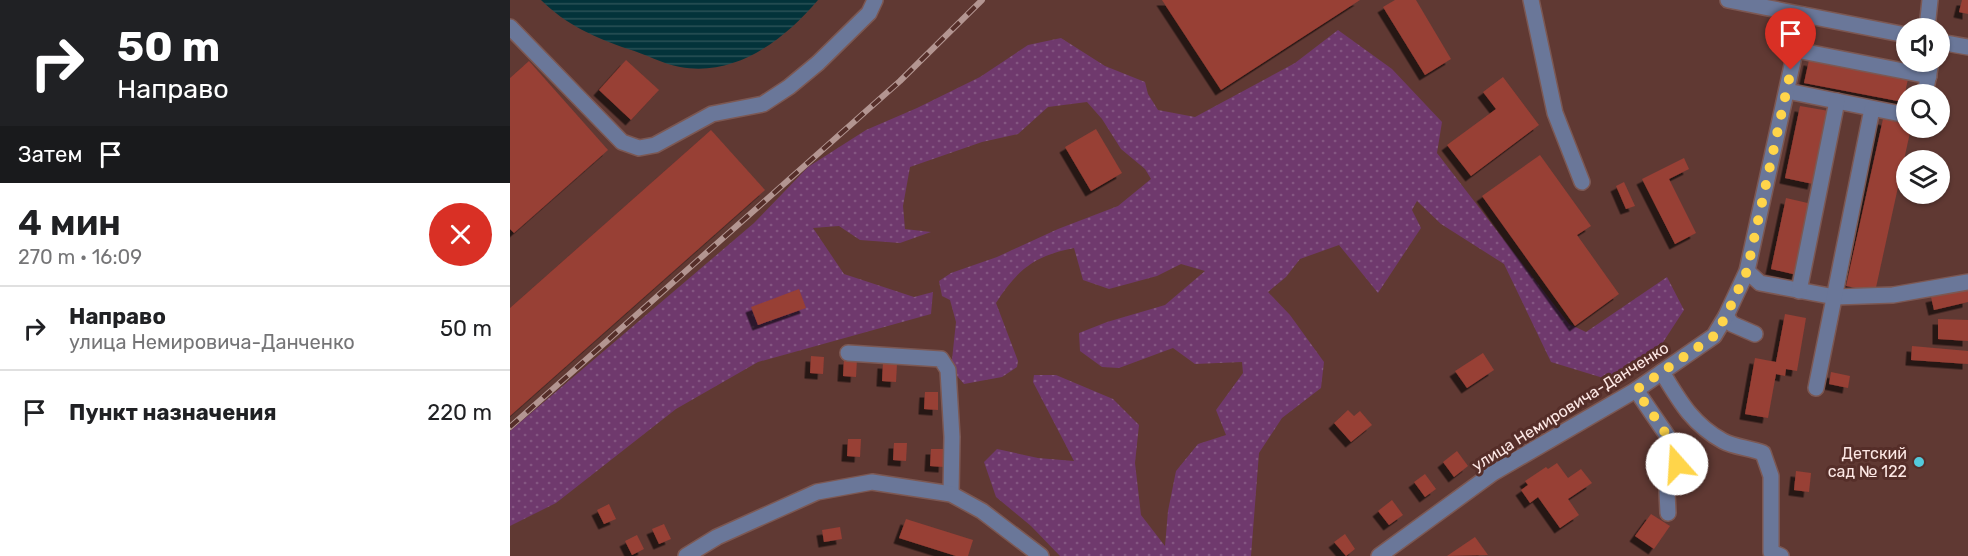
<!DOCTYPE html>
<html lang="ru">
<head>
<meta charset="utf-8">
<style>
	:root { --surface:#fff; --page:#f2f2f2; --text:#202124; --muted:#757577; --line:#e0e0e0 }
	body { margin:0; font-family:Rubik,sans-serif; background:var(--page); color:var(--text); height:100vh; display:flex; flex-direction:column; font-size:22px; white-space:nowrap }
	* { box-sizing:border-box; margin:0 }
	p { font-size:20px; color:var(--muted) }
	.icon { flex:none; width:33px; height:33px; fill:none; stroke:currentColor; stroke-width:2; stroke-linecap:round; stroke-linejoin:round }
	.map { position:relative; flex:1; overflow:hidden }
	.details { display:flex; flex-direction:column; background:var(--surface); width:510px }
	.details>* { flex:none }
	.hud { background:#202124; color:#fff; overflow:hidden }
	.fabs { position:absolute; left:1386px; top:18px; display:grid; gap:12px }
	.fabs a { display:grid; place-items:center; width:54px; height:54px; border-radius:50%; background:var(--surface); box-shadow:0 2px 4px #0004; font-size:30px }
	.pin { position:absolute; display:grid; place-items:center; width:51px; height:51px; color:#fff; margin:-62px -26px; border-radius:50% 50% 50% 0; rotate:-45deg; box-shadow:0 0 6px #0007 }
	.pin .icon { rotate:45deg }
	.me { position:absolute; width:66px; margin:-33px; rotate:341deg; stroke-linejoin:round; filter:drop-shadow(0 0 4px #0008) }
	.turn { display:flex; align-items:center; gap:21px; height:126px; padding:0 18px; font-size:27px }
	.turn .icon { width:78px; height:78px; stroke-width:2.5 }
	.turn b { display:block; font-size:42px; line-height:51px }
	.then { display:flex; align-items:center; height:57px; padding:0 18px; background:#0003; gap:12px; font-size:22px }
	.round { display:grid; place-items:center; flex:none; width:63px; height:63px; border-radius:32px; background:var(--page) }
	.headline { display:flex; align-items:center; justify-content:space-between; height:102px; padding:0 18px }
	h1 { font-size:36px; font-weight:600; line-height:45px }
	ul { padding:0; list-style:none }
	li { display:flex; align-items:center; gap:18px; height:84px; padding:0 18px; border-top:2px solid var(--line) }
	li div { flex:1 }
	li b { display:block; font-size:22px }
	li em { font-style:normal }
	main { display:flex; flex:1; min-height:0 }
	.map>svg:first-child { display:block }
	.grass { fill:url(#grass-dots) }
	.water { fill:url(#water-rules) }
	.building { fill:#983f35; filter:url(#shadow) }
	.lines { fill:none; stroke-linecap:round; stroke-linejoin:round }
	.minor-casing { stroke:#7c5853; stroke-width:18 }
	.minor { stroke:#6a7799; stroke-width:15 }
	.rail-casing { stroke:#b39591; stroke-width:6 }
	.rail { stroke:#552e29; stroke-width:4; stroke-dasharray:11; stroke-linecap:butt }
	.route { stroke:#ffd54a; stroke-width:10; stroke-dasharray:0 18 }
	.poi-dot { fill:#53cadc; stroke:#552e29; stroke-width:2 }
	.labels { text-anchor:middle; stroke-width:6; stroke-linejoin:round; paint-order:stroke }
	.street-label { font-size:16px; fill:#fde8e5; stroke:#552e29 }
	.poi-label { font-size:16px; fill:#fde8e5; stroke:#552e29; text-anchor:end }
</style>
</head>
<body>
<main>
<section class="details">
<div class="hud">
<div class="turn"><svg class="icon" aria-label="right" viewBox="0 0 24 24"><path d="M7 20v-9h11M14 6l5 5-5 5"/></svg><div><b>50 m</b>Направо</div></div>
<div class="then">Затем<svg class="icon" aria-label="arrive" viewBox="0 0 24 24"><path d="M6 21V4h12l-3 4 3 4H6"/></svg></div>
</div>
<div class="headline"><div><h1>4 мин</h1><p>270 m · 16:09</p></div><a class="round" style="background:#d93025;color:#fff"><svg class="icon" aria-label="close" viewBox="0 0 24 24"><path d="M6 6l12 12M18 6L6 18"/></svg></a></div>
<ul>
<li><svg class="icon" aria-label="right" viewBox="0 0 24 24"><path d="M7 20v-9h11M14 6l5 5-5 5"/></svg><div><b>Направо</b><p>улица Немировича-Данченко</p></div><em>50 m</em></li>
<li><svg class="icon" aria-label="arrive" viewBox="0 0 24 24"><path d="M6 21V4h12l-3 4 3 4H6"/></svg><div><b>Пункт назначения</b></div><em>220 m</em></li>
</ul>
</section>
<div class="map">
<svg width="1458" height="556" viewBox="0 0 1458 556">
	<defs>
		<pattern id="grass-dots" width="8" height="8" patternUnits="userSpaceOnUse" patternTransform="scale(1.5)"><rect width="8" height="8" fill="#6f396d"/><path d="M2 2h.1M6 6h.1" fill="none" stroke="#845682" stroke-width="1.8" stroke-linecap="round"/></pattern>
		<pattern id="water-rules" width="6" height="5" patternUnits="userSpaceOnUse" patternTransform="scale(1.5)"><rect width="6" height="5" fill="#03333a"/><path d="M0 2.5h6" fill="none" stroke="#295156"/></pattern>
		<filter id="shadow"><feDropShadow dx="-5.5" dy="5.5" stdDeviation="0" flood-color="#0009"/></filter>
	</defs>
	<rect width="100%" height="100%" fill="#603933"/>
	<path class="grass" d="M828,30L882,69L932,122L927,153L1059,324L1076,332L1157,277L1174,310L1148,350L1103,381L1041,362L994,264L931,224L907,201L902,210L911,228L868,293L829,245L790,259L776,277L758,292L780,315L814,362L811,388L772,418L749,453L741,556H550L521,526L486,497L474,462L487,449L528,458L564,461L523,382L524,375H546L603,399L629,425L625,463L631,515L655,546L658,511L666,471L688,444L716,435L706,410L733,373L732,362L685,364L663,348L609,368L592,367L570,351L569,333L597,322L655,305L695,271L671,264L647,276L599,289L573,280L564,248C524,256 508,269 486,303L508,361L507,367L492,377L454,384L441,369L446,322L440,300L432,296L429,281L441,273L487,257L548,229L608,206L641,179L635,169L611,149L592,119L577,102L538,107L508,134L472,142L400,167L393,206L395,229L421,232L390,243L350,240L329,226L303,228L334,274L404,297L423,292L421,314L248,362L166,409L46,503L0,526V431L244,223L298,167L356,130L407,108L470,77L518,45L551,38L595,66L635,82L638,94L648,110L685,117L785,63Z"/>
	<path class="water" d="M31,0H308C274,40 226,77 170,67C153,64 135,54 118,49C86,38 56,25 31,0Z"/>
	<g class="building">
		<polygon points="652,0 850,0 711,90"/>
		<polygon points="885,0 906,0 941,59 915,75 873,7"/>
		<polygon points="1452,0 1458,0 1458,14 1449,12"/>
		<polygon points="116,60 149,90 121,120 89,90"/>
		<polygon points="1299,60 1398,79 1393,102 1294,83"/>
		<polygon points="19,61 98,150 4,233 0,229 0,78"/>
		<polygon points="993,77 1029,125 961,176 937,145 986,109 973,92"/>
		<polygon points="1290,106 1319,111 1303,184 1275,178"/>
		<polygon points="1373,119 1396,124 1396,128 1401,128 1365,292 1336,286"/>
		<polygon points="586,129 612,173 581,191 555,147"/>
		<polygon points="201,130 255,190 0,416 0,308"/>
		<polygon points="1030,155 1081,226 1067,235 1109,294 1065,326 972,196"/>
		<polygon points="1174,158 1179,169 1159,179 1186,233 1165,244 1132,179"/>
		<polygon points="1114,182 1125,206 1116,209 1106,186"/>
		<polygon points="1276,198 1302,204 1287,275 1261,269"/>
		<polygon points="289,289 296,308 248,325 241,307"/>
		<polygon points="1458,289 1458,302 1424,310 1421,297"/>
		<polygon points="1275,314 1296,318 1287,371 1276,369 1275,376 1266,374 1258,418 1235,414 1245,358 1266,362"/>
		<polygon points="1428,319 1458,320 1458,341 1428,339"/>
		<polygon points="1402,346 1458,351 1458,364 1401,360"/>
		<polygon points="973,353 984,370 957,388 945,371"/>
		<polygon points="301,356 314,357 313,374 300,373"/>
		<polygon points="334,359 347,359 346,377 333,376"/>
		<polygon points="373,363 387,364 386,382 372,381"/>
		<polygon points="1321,372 1340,376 1338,388 1319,384"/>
		<polygon points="415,392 428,392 428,410 414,409"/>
		<polygon points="838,410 844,416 850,411 862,425 841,442 824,423"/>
		<polygon points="338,439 351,439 350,457 337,456"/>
		<polygon points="384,443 397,443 396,461 383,460"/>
		<polygon points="421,449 435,449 434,467 420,466"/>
		<polygon points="947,451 958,466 944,477 933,462"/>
		<polygon points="1047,463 1058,478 1071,469 1082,483 1058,499 1069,515 1050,528 1028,497 1020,503 1011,490 1018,485 1015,481 1036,467 1038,469"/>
		<polygon points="1286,471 1301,473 1299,492 1284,490"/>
		<polygon points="915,474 926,489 915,497 904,482"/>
		<polygon points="882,500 893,515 879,525 868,511"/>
		<polygon points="99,504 106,519 94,524 87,510"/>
		<polygon points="1141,514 1160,526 1144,549 1125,536"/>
		<polygon points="396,519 463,540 458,556 446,556 389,538"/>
		<polygon points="154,524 161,539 149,544 142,529"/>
		<polygon points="330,527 332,539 314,542 312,530"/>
		<polygon points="835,534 845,549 836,556 824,542"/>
		<polygon points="127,535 134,549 122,555 115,541"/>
		<polygon points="965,537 978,555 937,556"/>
	</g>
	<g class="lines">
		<defs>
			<g id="minor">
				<polyline points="1021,0 1045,113 1072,182"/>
				<polyline points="1218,0 1396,35"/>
				<polyline points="0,27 112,142 129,148 145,145 202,114 253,104 279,87 308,63 359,13 365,0"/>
				<polyline points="1417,28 1420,0"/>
				<polyline points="1430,42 1458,47"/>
				<polyline points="1286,50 1419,76"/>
				<polyline points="1277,91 1396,115"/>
				<polyline points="1415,94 1421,62"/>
				<polyline points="1237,271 1250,283 1325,297 1383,295 1458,282"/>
				<polyline points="1289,291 1327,101"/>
				<polyline points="1216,316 1222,324 1245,334"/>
				<polyline points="338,353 431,359 438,370 442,437 441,494"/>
				<path d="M1152,372C1169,400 1182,424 1213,441C1224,447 1240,448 1253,453L1261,476V552L1271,556"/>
				<polyline points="1306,388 1362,109"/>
				<polyline points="1126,390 1165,447 1167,463 1159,475 1157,492 1158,513"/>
				<polyline points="176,556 207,537 307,492 362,482 441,494 472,511 531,556"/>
				<polyline points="869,556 983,473 1126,390 1204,336 1216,316 1237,271 1293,15"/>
			</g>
		</defs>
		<use href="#minor" class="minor-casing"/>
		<use href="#minor" class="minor"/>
		<defs>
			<polyline id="rail" points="0,427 390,81 472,0"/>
		</defs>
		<use href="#rail" class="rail-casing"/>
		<use href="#rail" class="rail"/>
	</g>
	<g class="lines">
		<polyline class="route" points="1167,464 1165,447 1126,390 1204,336 1216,316 1237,271 1281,70"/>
	</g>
	<circle class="poi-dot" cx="1409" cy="462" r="6"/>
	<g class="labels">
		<g class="street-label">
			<text transform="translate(1060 406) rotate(-32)" y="6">улица Немировича-Данченко</text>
		</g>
		<g class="poi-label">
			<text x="1397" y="459">Детский<tspan x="1397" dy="18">сад № 122</tspan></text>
		</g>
	</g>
</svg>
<div class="fabs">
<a><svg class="icon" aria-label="sound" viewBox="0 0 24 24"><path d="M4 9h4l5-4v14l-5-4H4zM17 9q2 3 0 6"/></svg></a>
<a><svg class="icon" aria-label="search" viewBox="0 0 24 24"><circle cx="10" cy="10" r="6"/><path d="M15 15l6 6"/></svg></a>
<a><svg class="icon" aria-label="layers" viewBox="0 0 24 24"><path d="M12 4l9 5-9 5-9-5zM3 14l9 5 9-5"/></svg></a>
</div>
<div class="pin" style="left:1281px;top:70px;background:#d93025"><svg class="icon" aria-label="arrive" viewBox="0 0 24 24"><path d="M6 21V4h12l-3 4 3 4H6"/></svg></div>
<svg class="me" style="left:1167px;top:464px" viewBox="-20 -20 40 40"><circle r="19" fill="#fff"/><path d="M0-13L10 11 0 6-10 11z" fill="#ffd54a"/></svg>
</div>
</main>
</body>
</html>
